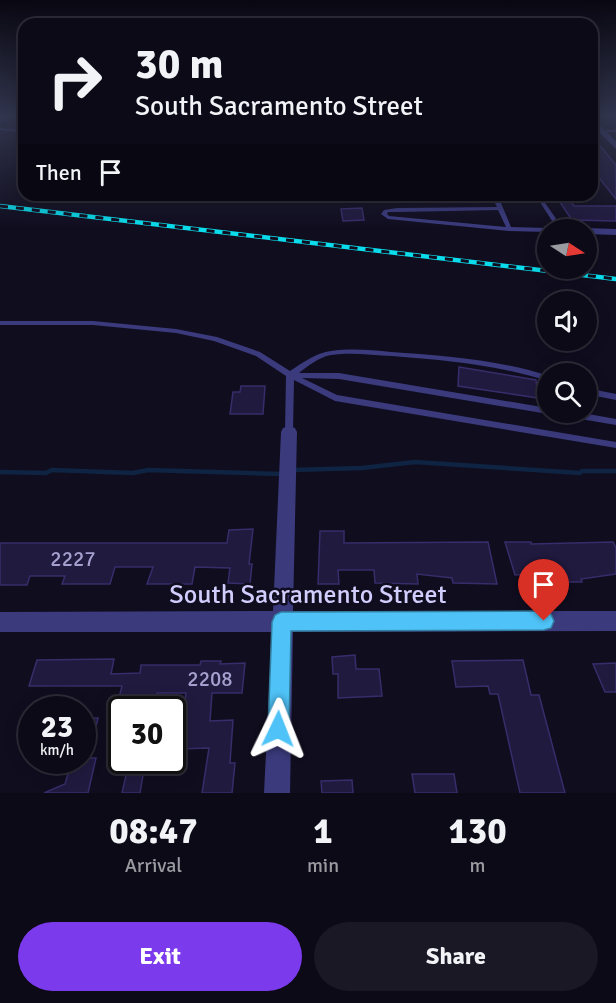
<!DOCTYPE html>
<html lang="en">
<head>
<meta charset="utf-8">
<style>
	:root { --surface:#0c0a17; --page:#1a1824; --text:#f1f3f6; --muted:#9a9aa1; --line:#2c2b36; --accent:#7c3aed }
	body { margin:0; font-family:Signika,sans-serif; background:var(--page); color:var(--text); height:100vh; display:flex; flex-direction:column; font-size:22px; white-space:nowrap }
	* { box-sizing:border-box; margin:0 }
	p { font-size:20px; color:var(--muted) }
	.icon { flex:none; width:33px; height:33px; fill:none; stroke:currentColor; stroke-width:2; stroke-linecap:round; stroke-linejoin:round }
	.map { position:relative; height:793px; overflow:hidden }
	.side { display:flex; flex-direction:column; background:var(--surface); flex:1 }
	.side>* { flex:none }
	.hud { position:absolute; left:18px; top:18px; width:580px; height:183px; border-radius:18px; box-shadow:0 3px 15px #0003,0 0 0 2px var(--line); background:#0c0a17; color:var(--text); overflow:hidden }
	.needle { width:39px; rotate:102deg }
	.buttons { position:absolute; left:537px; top:219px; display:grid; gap:12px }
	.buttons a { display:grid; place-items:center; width:60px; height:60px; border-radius:50%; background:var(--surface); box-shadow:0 3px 15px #0003,0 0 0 2px var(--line); font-size:30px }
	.speed { position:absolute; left:18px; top:696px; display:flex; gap:12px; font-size:30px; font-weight:700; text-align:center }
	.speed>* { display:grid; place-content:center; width:78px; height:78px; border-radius:50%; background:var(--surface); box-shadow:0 3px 15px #0003,0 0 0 2px var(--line); line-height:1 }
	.speed small { font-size:15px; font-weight:400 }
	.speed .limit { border:3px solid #111; border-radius:9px; background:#fff; color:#111 }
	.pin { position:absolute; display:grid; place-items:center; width:51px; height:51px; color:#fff; margin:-62px -26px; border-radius:50% 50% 50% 0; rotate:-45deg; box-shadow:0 0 6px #0007 }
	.pin .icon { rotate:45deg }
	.me { position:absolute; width:66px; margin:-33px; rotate:2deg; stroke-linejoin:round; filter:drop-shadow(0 0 4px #0008) }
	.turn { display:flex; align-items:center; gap:21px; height:126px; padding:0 18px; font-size:27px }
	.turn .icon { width:78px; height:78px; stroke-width:2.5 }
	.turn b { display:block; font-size:42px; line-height:51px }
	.then { display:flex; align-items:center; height:57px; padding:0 18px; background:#0003; gap:12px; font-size:22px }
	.eta { display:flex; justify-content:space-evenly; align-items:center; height:102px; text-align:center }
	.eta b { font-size:36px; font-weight:700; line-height:42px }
	.cta { display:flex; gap:12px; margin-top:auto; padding:12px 18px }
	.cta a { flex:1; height:69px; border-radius:36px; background:var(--accent); color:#fff; font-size:24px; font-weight:700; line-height:69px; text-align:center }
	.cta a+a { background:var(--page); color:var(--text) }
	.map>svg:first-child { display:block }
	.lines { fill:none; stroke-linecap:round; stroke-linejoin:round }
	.stream { stroke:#0e2442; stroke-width:4.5 }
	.building { fill:#201a3f; stroke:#372d6a; stroke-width:1.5 }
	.service { fill:#3a3a7c; fill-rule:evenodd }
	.minor { fill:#3a3a7c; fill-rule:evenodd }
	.rail-casing { stroke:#0adceb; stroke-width:4.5 }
	.rail { stroke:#100d1f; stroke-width:3; stroke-dasharray:8; stroke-linecap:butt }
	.route { fill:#4fc3f7; stroke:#337fa1; stroke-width:1.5 }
	.labels { text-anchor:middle; stroke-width:5; stroke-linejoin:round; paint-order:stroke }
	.near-number-label { font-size:21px; fill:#a5a0ce }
	.near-street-label { font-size:26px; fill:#d1cdfd; stroke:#100d1f }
</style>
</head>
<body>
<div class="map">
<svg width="616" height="793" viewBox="0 0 616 793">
	<rect width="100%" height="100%" fill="#100d1f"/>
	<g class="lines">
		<g class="stream">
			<polyline points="292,470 362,468 415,462 580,473 582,471 616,471"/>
			<polyline points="0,472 46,473 52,470 133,473 148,470 282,474"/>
		</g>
	</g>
	<g class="building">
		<polygon points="592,136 616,165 616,199 592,169"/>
		<polygon points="555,195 567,195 574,206 616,206 616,221 572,220"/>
		<polygon points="362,208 364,220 343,221 341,209"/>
		<polygon points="459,367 536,380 538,398 458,386"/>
		<polygon points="241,386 265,386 263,414 230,414 233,392 240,392"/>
		<polygon points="253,529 249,564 252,564 250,584 228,583 230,568 195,567 192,584 147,584 153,567 115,567 110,584 62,584 65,576 30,576 27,585 0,585 0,543 227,543 229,530"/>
		<polygon points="320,531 344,531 344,543 488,542 497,584 453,583 452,578 417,574 418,584 375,583 374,570 338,570 339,584 318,584"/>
		<polygon points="505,542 531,542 531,544 613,542 616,548 616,574 581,579 582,582 530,582 529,574 515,575"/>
		<polygon points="355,655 356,669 379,669 382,696 338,698 338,674 333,674 332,657"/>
		<polygon points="114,659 111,674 140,673 141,665 200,665 201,661 221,661 220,664 245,663 242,693 212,693 210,721 233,720 230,763 235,763 232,793 202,793 209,748 178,749 186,693 157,693 154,710 116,710 122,686 29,686 37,660"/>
		<polygon points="523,660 531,695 539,695 565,793 520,793 498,694 490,694 488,686 456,687 452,661"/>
		<polygon points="616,663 616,692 605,692 593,664"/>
		<polygon points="82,718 98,718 89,758 96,758 88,793 44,793 65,784 72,760 82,760"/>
		<polygon points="412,774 454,774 457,793 415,793"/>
		<polygon points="126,775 143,775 140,793 122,793"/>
		<polygon points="352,780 353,793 322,793 321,781"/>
	</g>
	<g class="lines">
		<g class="service">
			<polygon points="2,117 7,117 0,122 0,119"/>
			<polygon points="0,128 21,130 23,131 21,132 0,130"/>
			<rect x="592" y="130" width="24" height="2"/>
			<polygon points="494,197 541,197 559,223 554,224 538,199 494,199"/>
			<path d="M498,201L501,203L511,227L548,228L550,230H548V232L509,231L388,219L381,214L384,210L397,208L497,207L495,203ZM498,210L506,227L389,216L387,214L388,212H397Z"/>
			<path d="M0,321H93L176,329L217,337L260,352L290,371C302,363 316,353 331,351C351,348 372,350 391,352C440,355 502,360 548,376V381C498,365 444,360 392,356C372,355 351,352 331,355C319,357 308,366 299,373H339L548,408V412L551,413L548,414L339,379L302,378L337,395L616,442V448L335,401L294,380L293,432L292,434H286L285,432L286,376L256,356L214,341L176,333L93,325H0Z"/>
			<polygon points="586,388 616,394 616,400 586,394"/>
			<polygon points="553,412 577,412 616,419 616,425 557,415"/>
		</g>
		<g class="minor">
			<polygon points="592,118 616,141 616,149 592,125"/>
			<polygon points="586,228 616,229 616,235 586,234 586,230 582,230"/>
			<polygon points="289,426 295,428 297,432 293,611 616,611 616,631 293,632 290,793 264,793 272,632 0,632 0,612 273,611 281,432 283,428"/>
		</g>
		<defs>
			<polyline id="rail" points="0,206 616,279"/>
		</defs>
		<use href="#rail" class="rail-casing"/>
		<use href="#rail" class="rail"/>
	</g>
	<linearGradient id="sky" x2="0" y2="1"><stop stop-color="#090711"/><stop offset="0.51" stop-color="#31354d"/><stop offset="1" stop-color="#31354d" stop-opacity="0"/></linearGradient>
	<rect width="616" height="228" fill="url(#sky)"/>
	<polygon class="route" points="544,611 551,614 554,621 551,628 544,630 291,631 289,729 286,736 278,740 271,736 268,729 272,622 275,615 281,612"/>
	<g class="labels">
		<g class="near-number-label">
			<text x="73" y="566">2227</text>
			<text x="210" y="686">2208</text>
		</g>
		<g class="near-street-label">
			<text x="308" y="603">South Sacramento Street</text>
		</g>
	</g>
</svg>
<div class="buttons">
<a><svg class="needle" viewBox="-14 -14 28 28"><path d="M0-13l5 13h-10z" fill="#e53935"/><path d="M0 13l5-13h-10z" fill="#9a9aa1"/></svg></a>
<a><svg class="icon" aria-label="sound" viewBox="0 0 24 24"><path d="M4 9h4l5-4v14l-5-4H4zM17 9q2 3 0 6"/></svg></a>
<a><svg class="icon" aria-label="search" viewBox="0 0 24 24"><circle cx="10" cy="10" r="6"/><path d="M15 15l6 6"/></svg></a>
</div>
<div class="speed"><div>23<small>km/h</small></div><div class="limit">30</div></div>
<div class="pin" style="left:544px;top:621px;background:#d93025"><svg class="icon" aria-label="arrive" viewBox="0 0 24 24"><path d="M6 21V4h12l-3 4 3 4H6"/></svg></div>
<svg class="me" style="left:278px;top:729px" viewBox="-20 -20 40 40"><path d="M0-17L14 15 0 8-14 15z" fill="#4fc3f7" stroke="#fff" stroke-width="4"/></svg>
<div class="hud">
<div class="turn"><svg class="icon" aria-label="right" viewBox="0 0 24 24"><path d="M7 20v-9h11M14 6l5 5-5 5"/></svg><div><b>30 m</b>South Sacramento Street</div></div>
<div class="then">Then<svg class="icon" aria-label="arrive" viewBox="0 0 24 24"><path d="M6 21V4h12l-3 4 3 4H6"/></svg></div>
</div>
</div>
<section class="side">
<div class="eta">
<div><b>08:47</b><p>Arrival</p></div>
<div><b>1</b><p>min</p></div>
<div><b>130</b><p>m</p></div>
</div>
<div class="cta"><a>Exit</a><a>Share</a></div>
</section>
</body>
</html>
